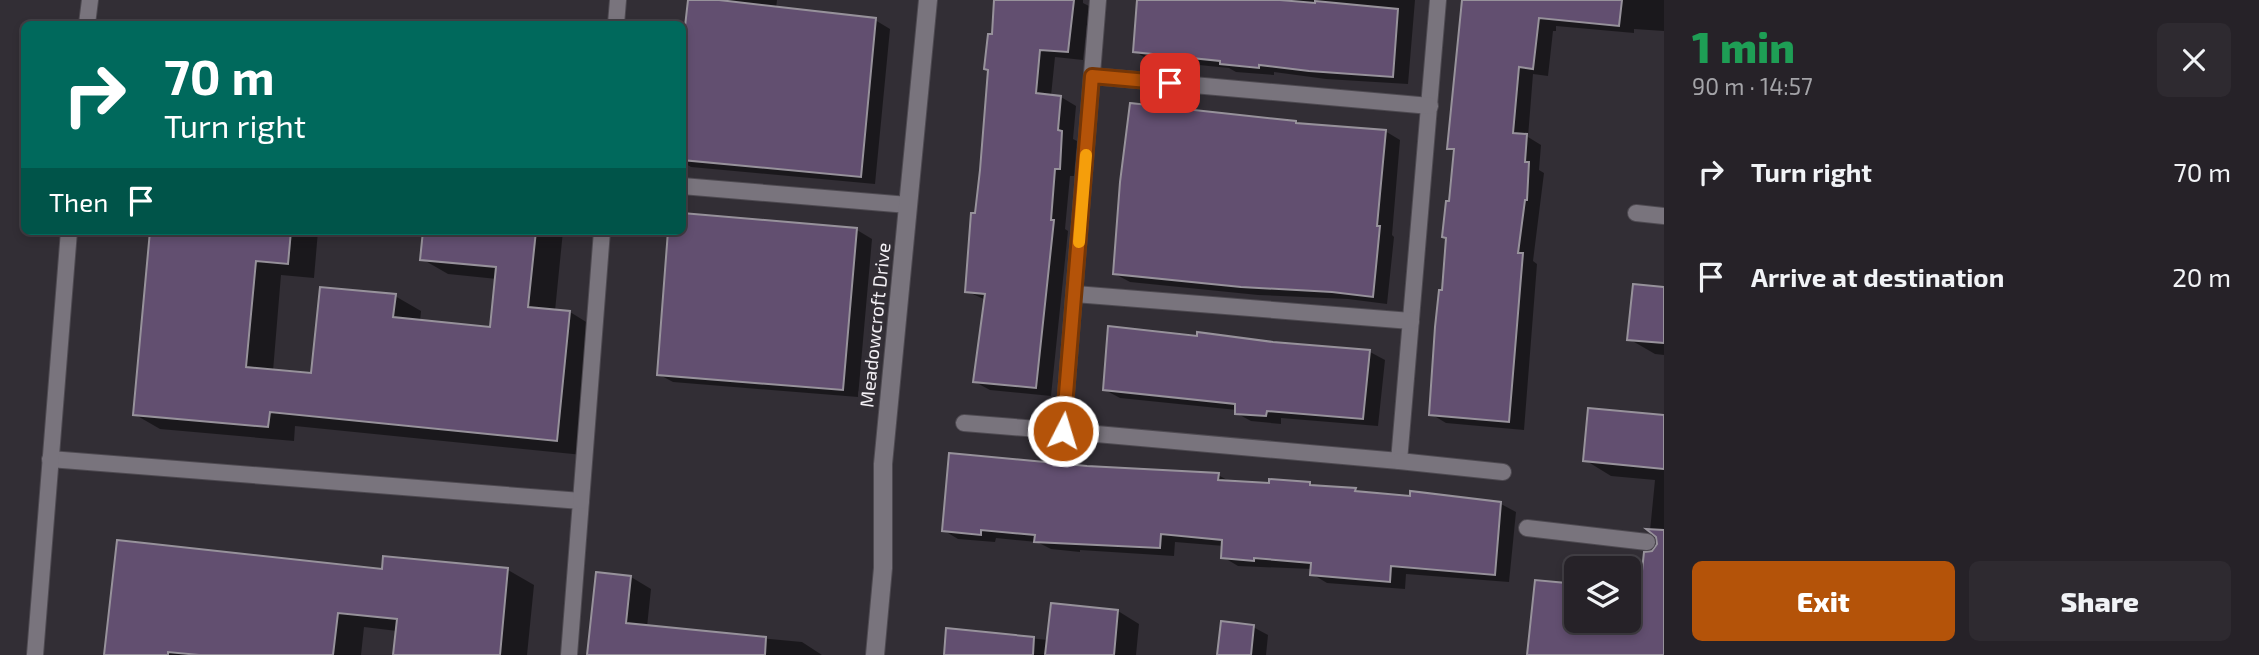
<!DOCTYPE html>
<html lang="en">
<head>
<meta charset="utf-8">
<style>
	:root { --surface:#262228; --page:#2e2a30; --text:#f1f3f6; --muted:#a4a4a8; --line:#423f45; --accent:#b45309 }
	body { margin:0; font-family:"Exo 2",sans-serif; background:var(--page); color:var(--text); height:100vh; display:flex; flex-direction:column; font-size:26px; white-space:nowrap }
	* { box-sizing:border-box; margin:0 }
	p { font-size:23px; color:var(--muted) }
	.icon { flex:none; width:38px; height:38px; fill:none; stroke:currentColor; stroke-width:2; stroke-linecap:round; stroke-linejoin:round }
	.map { position:relative; flex:1; overflow:hidden }
	.panel { display:flex; flex-direction:column; background:var(--surface); width:595px }
	.panel>* { flex:none }
	.hud { position:absolute; left:21px; top:21px; width:665px; height:214px; border-radius:10px; box-shadow:0 4px 10px #0003,0 0 0 2px var(--line); background:#00695c; color:#fff; overflow:hidden }
	.controls { position:absolute; left:1564px; top:556px; display:grid; gap:14px }
	.controls a { display:grid; place-items:center; width:77px; height:77px; border-radius:10px; background:var(--surface); box-shadow:0 4px 10px #0003,0 0 0 2px var(--line); font-size:35px }
	.pin { position:absolute; display:grid; place-items:center; width:60px; height:60px; color:#fff; margin:-30px; border-radius:14px; box-shadow:0 4px 10px #0006 }
	.me { position:absolute; width:77px; margin:-38px; rotate:5deg; stroke-linejoin:round; filter:drop-shadow(0 0 5px #0008) }
	.turn { display:flex; align-items:center; gap:24px; height:147px; padding:0 28px; font-size:32px }
	.turn .icon { width:91px; height:91px; stroke-width:2.5 }
	.turn b { display:block; font-size:49px; line-height:60px }
	.then { display:flex; align-items:center; height:66px; padding:0 28px; background:#0003; gap:14px; font-size:26px }
	.round { display:grid; place-items:center; flex:none; width:74px; height:74px; border-radius:10px; background:var(--page) }
	.overview { display:flex; align-items:center; justify-content:space-between; height:119px; padding:0 28px }
	h1 { font-size:42px; font-weight:800; line-height:52px; color:#1e9e55 }
	.primary-button { display:flex; gap:14px; margin-top:auto; padding:14px 28px }
	.primary-button a { flex:1; height:80px; border-radius:10px; background:var(--accent); color:#fff; font-size:28px; font-weight:800; line-height:80px; text-align:center }
	.primary-button a+a { background:var(--page); color:var(--text) }
	ul { padding:0; list-style:none }
	li { display:flex; align-items:center; gap:21px; height:105px; padding:0 28px }
	li div { flex:1 }
	li b { display:block; font-size:26px }
	li em { font-style:normal }
	main { display:flex; flex:1; min-height:0 }
	.map>svg:first-child { display:block }
	.shadow { fill:#0007 }
	.building { fill:#624f70; stroke:#97929b; stroke-width:2 }
	.lines { fill:none; stroke-linecap:round; stroke-linejoin:round }
	.service-casing { stroke:#4e4a51; stroke-width:18 }
	.minor-casing { stroke:#4e4a51; stroke-width:20 }
	.service { stroke:#79747d; stroke-width:16 }
	.minor { stroke:#79747d; stroke-width:18 }
	.route-casing { stroke:#753606; stroke-width:18 }
	.route { stroke:#b45309; stroke-width:12 }
	.slow { stroke:#f59e0b; stroke-width:12 }
	.labels { text-anchor:middle; stroke-width:7; stroke-linejoin:round; paint-order:stroke }
	.street-label { font-size:19px; fill:#f2eff4; stroke:#322e35 }
</style>
</head>
<body>
<main>
<div class="map">
<svg width="1664" height="655" viewBox="0 0 1664 655">
	<rect width="100%" height="100%" fill="#322e35"/>
	<g class="shadow">
		<polygon points="690,0 777,0 776,9 875,20 890,29 875,184 691,167 682,162 682,89"/>
		<polygon points="996,0 1083,0 1083,3 1089,6 1083,60 1055,57 1051,96 1061,97 1076,106 1073,139 1077,141 1074,176 1070,176 1065,229 1068,231 1051,396 990,390 975,382 986,300 966,291 977,215"/>
		<polygon points="1139,0 1415,0 1408,84 1326,79 1274,72 1274,75 1236,72 1229,68 1149,60 1134,51"/>
		<polygon points="1463,0 1664,0 1664,31 1634,29 1634,33 1556,26 1556,31 1553,31 1548,76 1533,74 1528,137 1541,145 1539,170 1544,173 1533,261 1537,264 1524,430 1446,423 1431,414 1456,152 1449,148"/>
		<polygon points="164,20 205,24 164,24"/>
		<polygon points="1296,122 1301,125 1385,131 1400,140 1392,235 1394,237 1387,304 1348,299 1258,295 1130,282 1115,274"/>
		<polygon points="857,230 872,239 858,397 673,382 658,374 670,231"/>
		<polygon points="151,231 318,231 314,278 281,275 273,371 312,375 395,296 421,311 420,322 492,329 497,279 448,274 422,259 425,231 563,231 555,311 570,312 596,328 583,455 295,426 294,441 160,429 134,414"/>
		<polygon points="1664,289 1664,355 1655,354 1629,339"/>
		<polygon points="1272,343 1370,352 1385,360 1378,426 1281,418 1281,424 1251,421 1236,413 1237,410 1120,398 1105,390"/>
		<polygon points="1664,417 1664,655 1529,655 1577,621 1629,621 1642,592 1653,553 1659,544 1658,536 1650,531 1655,480 1611,476 1585,460"/>
		<polygon points="1087,468 1218,475 1231,482 1271,485 1309,484 1315,487 1355,490 1360,493 1501,504 1516,512 1509,582 1406,574 1405,589 1327,583 1312,574 1312,569 1238,566 1223,557 1224,546 1175,542 1174,556 1080,550 1080,552 1051,549 1037,542 996,538 995,542 958,539 943,530"/>
		<polygon points="385,558 508,570 534,585 527,655 395,655 397,631 364,627 361,655 106,655 384,571"/>
		<polygon points="631,577 651,589 647,627 802,642 822,655 590,655"/>
		<polygon points="1118,611 1139,624 1136,655 945,655 948,630 1048,640"/>
		<polygon points="1253,627 1268,635 1266,655 1219,655"/>
	</g>
	<g class="building">
		<polygon points="688,0 719,0 876,18 861,177 682,160 682,53"/>
		<polygon points="994,0 1074,0 1068,52 1040,50 1036,93 1061,96 1058,130 1062,131 1060,169 1055,169 1051,220 1054,220 1036,388 973,382 985,294 965,292 971,213 975,213 980,170 988,70 984,69 988,34 992,34"/>
		<polygon points="1137,0 1280,0 1315,3 1315,1 1398,9 1393,77 1309,71 1259,65 1259,68 1220,64 1220,61 1133,52"/>
		<polygon points="1462,0 1622,0 1619,26 1539,18 1533,69 1519,67 1513,133 1527,134 1525,162 1529,162 1527,200 1525,200 1518,253 1523,253 1509,422 1429,415 1435,327 1439,290 1442,290 1446,238 1442,237 1446,201 1449,201 1454,149 1447,149"/>
		<polygon points="1130,103 1296,121 1296,123 1386,130 1377,226 1380,226 1373,297 1332,292 1241,287 1113,274 1120,182"/>
		<polygon points="682,213 857,228 843,390 657,375 668,231 682,231"/>
		<polygon points="150,231 291,231 288,264 256,261 246,367 311,373 320,287 396,294 393,317 490,327 496,267 420,260 423,231 536,231 528,307 570,311 557,441 270,412 268,427 133,415"/>
		<polygon points="1633,284 1664,287 1664,343 1627,340"/>
		<polygon points="1108,326 1197,336 1197,332 1273,342 1370,350 1363,419 1267,411 1266,416 1235,414 1235,404 1103,390"/>
		<polygon points="1588,408 1664,415 1664,469 1583,461"/>
		<polygon points="949,453 1087,466 1219,473 1218,480 1269,483 1269,479 1310,482 1310,485 1356,488 1355,491 1410,496 1410,491 1501,502 1495,575 1391,566 1390,582 1310,575 1311,563 1254,558 1254,561 1221,558 1222,540 1161,534 1160,548 1034,542 1035,535 981,530 981,535 942,531"/>
		<polygon points="1646,529 1664,530 1664,655 1527,655 1535,580 1577,584 1577,621 1629,621 1629,589 1640,590 1644,552 1652,551 1657,544 1656,537"/>
		<polygon points="117,540 382,569 383,556 508,568 500,655 393,655 397,619 338,613 333,655 199,655 168,652 168,655 104,655"/>
		<polygon points="596,572 631,576 626,623 766,637 765,655 587,655"/>
		<polygon points="1051,603 1118,610 1114,655 1045,655"/>
		<polygon points="1221,621 1254,625 1251,655 1217,655"/>
		<polygon points="946,628 1034,637 1033,655 944,655"/>
	</g>
	<g class="lines">
		<defs>
			<g id="service">
				<polyline points="1098,0 1063,431 1399,461 1438,0"/>
				<polyline points="87,24 90,0"/>
				<polyline points="616,24 618,0"/>
				<polyline points="1092,76 1430,106"/>
				<polyline points="682,186 908,205"/>
				<polyline points="1636,213 1664,216"/>
				<polyline points="1075,294 1411,321"/>
				<polyline points="964,423 1063,431"/>
				<polyline points="50,459 581,501 569,655"/>
				<polyline points="1399,461 1503,472"/>
				<polyline points="581,501 602,231"/>
				<polyline points="1527,528 1647,542"/>
				<polyline points="35,655 69,231"/>
			</g>
			<polyline id="minor" points="875,655 883,568 883,464 928,0"/>
		</defs>
		<use href="#service" class="service-casing"/>
		<use href="#minor" class="minor-casing"/>
		<use href="#service" class="service"/>
		<use href="#minor" class="minor"/>
	</g>
	<g class="lines">
		<defs>
			<polyline id="route" points="1063,431 1092,76 1170,83"/>
		</defs>
		<use href="#route" class="route-casing"/>
		<use href="#route" class="route"/>
		<polyline class="slow" points="1079,242 1086,155"/>
	</g>
	<g class="labels">
		<g class="street-label">
			<text transform="translate(875 325) rotate(-84)" y="7">Meadowcroft Drive</text>
		</g>
	</g>
</svg>
<div class="controls">
<a><svg class="icon" aria-label="layers" viewBox="0 0 24 24"><path d="M12 4l9 5-9 5-9-5zM3 14l9 5 9-5"/></svg></a>
</div>
<div class="pin" style="left:1170px;top:83px;background:#d93025"><svg class="icon" aria-label="arrive" viewBox="0 0 24 24"><path d="M6 21V4h12l-3 4 3 4H6"/></svg></div>
<svg class="me" style="left:1063px;top:431px" viewBox="-20 -20 40 40"><circle r="17" fill="#b45309" stroke="#fff" stroke-width="3"/><path d="M0-11L8 9 0 5-8 9z" fill="#fff"/></svg>
<div class="hud">
<div class="turn"><svg class="icon" aria-label="right" viewBox="0 0 24 24"><path d="M7 20v-9h11M14 6l5 5-5 5"/></svg><div><b>70 m</b>Turn right</div></div>
<div class="then">Then<svg class="icon" aria-label="arrive" viewBox="0 0 24 24"><path d="M6 21V4h12l-3 4 3 4H6"/></svg></div>
</div>
</div>
<section class="panel">
<div class="overview"><div><h1>1 min</h1><p>90 m · 14:57</p></div><a class="round"><svg class="icon" aria-label="close" viewBox="0 0 24 24"><path d="M6 6l12 12M18 6L6 18"/></svg></a></div>
<ul>
<li><svg class="icon" aria-label="right" viewBox="0 0 24 24"><path d="M7 20v-9h11M14 6l5 5-5 5"/></svg><div><b>Turn right</b></div><em>70 m</em></li>
<li><svg class="icon" aria-label="arrive" viewBox="0 0 24 24"><path d="M6 21V4h12l-3 4 3 4H6"/></svg><div><b>Arrive at destination</b></div><em>20 m</em></li>
</ul>
<div class="primary-button"><a>Exit</a><a>Share</a></div>
</section>
</main>
</body>
</html>
